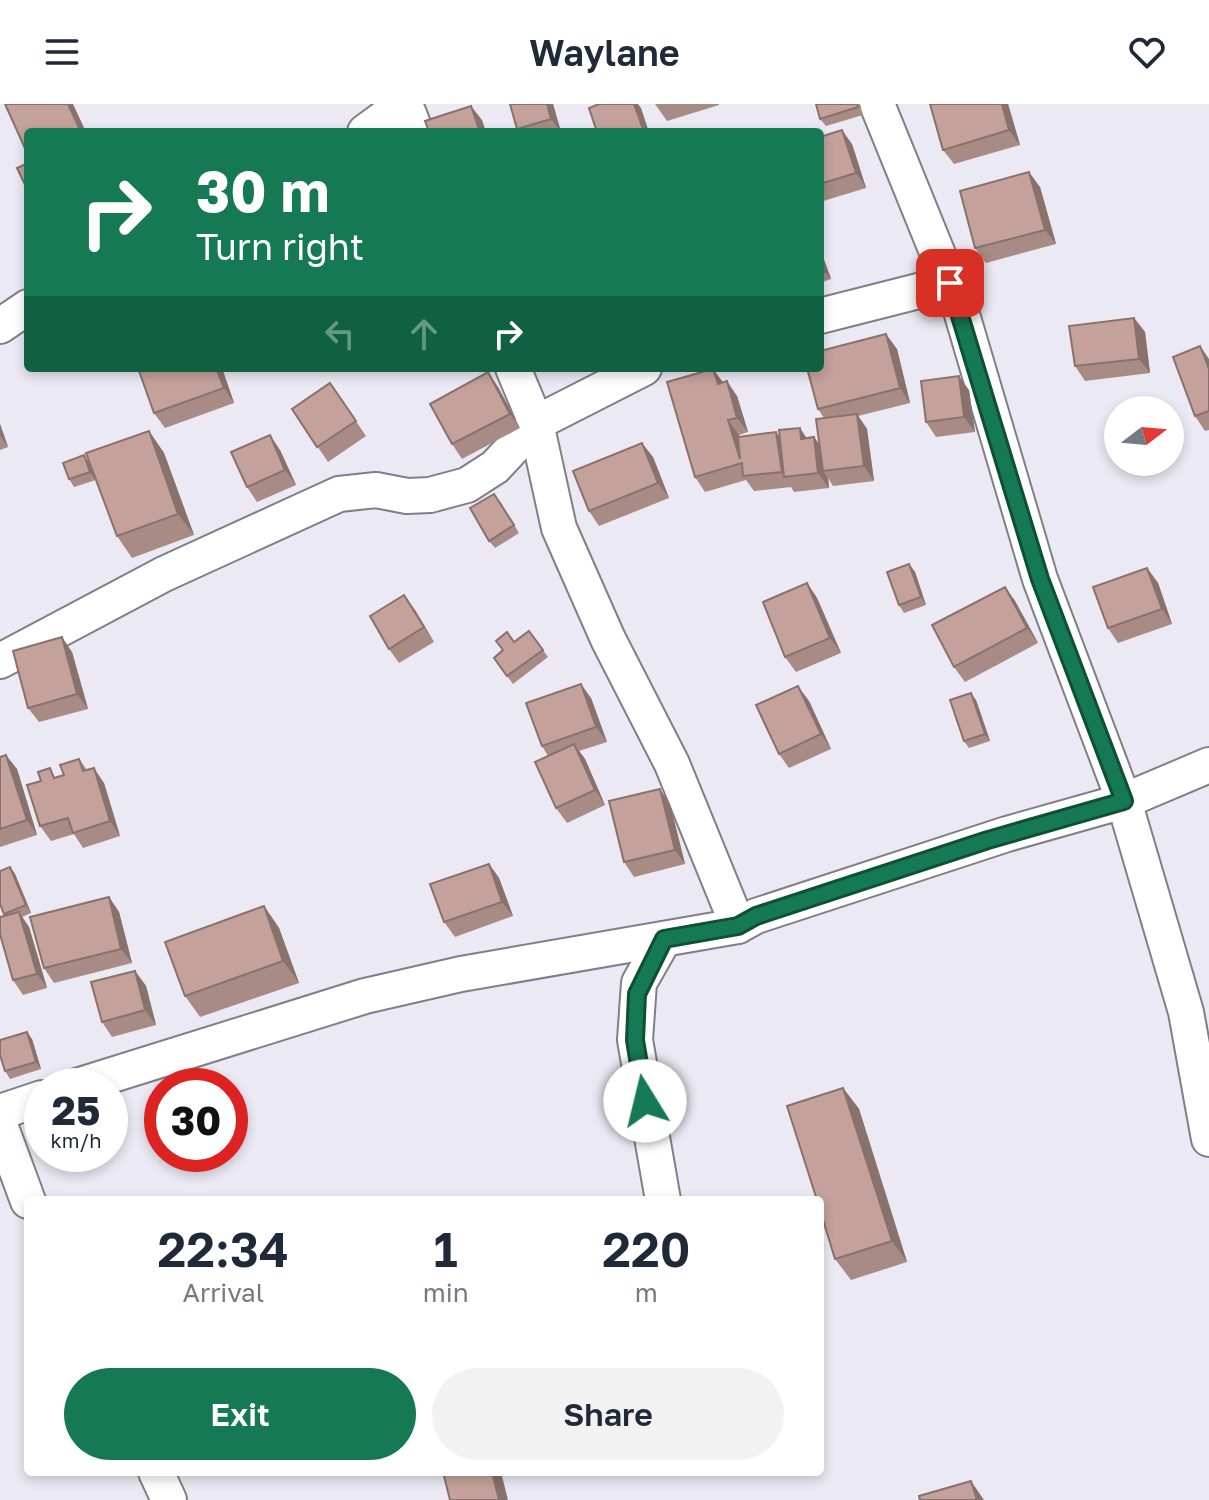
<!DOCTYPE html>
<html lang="en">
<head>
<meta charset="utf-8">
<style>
	:root { --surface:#fff; --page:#f2f2f3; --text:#1f2937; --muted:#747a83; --accent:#157a53 }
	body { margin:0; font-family:"Golos Text",sans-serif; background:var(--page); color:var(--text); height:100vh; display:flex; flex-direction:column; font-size:30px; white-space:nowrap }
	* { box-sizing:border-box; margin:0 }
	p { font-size:26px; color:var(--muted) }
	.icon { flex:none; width:44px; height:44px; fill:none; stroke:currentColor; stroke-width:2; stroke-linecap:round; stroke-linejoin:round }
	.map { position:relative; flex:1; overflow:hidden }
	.side { position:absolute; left:24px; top:1092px; width:800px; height:280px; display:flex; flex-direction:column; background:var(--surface); border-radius:8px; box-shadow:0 4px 12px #0003 }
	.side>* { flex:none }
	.top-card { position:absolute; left:24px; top:24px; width:800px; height:244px; border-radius:8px; box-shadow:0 4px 12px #0003; background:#157a53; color:#fff; overflow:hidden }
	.needle { width:52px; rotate:74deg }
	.tools { position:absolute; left:1104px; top:292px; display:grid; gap:16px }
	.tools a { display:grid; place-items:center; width:80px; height:80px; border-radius:50%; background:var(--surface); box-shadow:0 4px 12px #0003; font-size:40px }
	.speed { position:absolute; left:24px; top:964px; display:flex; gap:16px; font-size:40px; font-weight:700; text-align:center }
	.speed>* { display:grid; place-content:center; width:104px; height:104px; border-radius:50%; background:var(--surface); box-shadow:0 4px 12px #0003; line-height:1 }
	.speed small { font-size:20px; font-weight:400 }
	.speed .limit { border:12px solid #d22; background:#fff; color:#111 }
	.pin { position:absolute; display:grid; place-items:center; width:68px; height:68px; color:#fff; margin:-34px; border-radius:16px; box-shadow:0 4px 12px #0006 }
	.me { position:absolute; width:88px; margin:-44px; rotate:351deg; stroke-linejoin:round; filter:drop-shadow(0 0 6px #0008) }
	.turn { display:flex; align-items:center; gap:28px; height:168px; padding:0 40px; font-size:36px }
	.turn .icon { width:104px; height:104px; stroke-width:2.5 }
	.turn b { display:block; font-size:56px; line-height:68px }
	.lanes { display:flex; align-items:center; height:76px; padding:0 40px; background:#0003; justify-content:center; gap:40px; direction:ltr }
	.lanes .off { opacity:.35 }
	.eta { display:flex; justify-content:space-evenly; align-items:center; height:136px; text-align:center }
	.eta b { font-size:48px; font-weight:600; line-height:56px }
	.cta { display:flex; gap:16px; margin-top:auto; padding:16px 40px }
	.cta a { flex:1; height:92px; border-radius:48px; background:var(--accent); color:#fff; font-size:32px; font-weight:600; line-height:92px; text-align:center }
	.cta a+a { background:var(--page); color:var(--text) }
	header { display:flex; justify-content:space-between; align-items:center; height:104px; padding:0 40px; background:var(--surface); font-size:36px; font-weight:600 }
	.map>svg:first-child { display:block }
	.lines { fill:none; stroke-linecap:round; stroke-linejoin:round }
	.minor-casing { stroke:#807e87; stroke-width:38 }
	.minor { stroke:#fff; stroke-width:34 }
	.wall { fill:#a98b85 }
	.shaded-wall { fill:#89716c }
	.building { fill:#c4a29b; stroke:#89716c; stroke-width:2 }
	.route-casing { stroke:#0e4f36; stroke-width:20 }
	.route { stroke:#157a53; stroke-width:14 }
</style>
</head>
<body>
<header><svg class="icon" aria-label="menu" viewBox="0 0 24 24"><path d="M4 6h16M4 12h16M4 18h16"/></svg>Waylane<svg class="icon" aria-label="heart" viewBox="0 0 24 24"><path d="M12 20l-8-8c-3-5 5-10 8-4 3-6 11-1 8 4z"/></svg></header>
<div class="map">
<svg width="1209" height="1396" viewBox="0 0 1209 1396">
	<rect width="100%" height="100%" fill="#ebe9f3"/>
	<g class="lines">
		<defs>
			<g id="minor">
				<polyline points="405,0 416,28"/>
				<polyline points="877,0 961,207 1040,475 1124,697 1186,908 1209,1035"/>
				<polyline points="365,28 403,0"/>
				<polyline points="820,212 950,179"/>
				<polyline points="0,222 28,203"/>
				<polyline points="513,264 536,319 559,424 608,535 672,660 738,822"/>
				<polyline points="0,557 164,470 339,390 376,386 407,392 430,391 467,381 495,363 536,319 644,264"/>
				<polyline points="77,982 365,892 461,870 738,822 756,812 1007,730 1124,697 1209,661"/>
				<polyline points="0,1008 42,994"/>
				<polyline points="0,1021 28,1097"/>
				<polyline points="663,1096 635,936 639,879 664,835"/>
				<polyline points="156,1368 169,1396"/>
			</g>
		</defs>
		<use href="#minor" class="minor-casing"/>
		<use href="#minor" class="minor"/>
	</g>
	<g class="wall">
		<polygon points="510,0 553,0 561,28 519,28"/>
		<polygon points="655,0 719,0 719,1 667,17"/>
		<polygon points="816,0 860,0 863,11 826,22 820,15"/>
		<polygon points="930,0 1008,0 1020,41 954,60 943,46"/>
		<polygon points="820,33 852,40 866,84 820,98"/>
		<polygon points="1040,83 1056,140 986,159 975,144"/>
		<polygon points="820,148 823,153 831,175 820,179"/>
		<polygon points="1134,214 1145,228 1150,269 1085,277 1075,262"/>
		<polygon points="897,245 910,299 858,312 867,325 874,377 833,382 828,374 829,384 794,388 791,383 754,387 746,376 705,388 695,373 713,265 723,278 737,292 748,328 739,331 739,332 780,332 807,334 814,333 819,340 824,314 818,305"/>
		<polygon points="1209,255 1209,326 1205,327 1195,312"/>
		<polygon points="222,264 234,299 165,324 154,309"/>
		<polygon points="330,279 366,332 328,358 292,305"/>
		<polygon points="498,283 520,324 462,355 452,340"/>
		<polygon points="969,286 975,328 936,333 926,318"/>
		<polygon points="0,320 8,343 0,346"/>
		<polygon points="149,327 164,349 194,431 132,454 117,432"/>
		<polygon points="280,346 296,381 257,398 247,383"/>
		<polygon points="84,351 89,359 96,376 74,383 69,375"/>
		<polygon points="653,353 669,394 599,422 589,407"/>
		<polygon points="500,397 519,429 495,444 489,437"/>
		<polygon points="909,460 915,468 926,501 904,509 899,501"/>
		<polygon points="1147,464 1158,479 1172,520 1118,539 1108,524"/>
		<polygon points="807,479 817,494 841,549 796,568 785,553"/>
		<polygon points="1005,483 1015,497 1038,539 965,578 954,563"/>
		<polygon points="415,506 434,538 399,559 389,545"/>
		<polygon points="529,527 548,553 513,580 494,554"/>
		<polygon points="72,548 88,605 39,618 28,604"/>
		<polygon points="591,594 607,638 579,647 585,655 605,701 567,719 556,704 548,652 542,642"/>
		<polygon points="976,596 990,637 969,644 964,637"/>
		<polygon points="809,597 831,645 789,664 779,650"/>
		<polygon points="0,653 17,665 37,731 0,743"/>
		<polygon points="79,655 87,666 104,679 120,732 83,744 74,730 51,737 40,722 57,673 64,671"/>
		<polygon points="670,700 685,760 634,773 624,758"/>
		<polygon points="489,760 499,774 513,812 455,833 444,818"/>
		<polygon points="10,763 15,770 31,809 22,813 29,823 47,884 23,891 13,876 5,811"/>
		<polygon points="109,793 119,808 132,859 54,879 44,864"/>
		<polygon points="264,802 279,824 299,879 200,913 185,892"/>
		<polygon points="135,867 146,882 156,921 112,933 102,918"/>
		<polygon points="32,935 41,965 10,975 5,967"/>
		<polygon points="843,984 859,1005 907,1158 851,1176 835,1155"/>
	</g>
	<g class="shaded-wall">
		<polygon points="68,0 73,0 86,28 81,28"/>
		<polygon points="547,0 553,0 561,28 551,15"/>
		<polygon points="634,0 638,0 641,4 649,28 644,28"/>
		<polygon points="1002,0 1008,0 1020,41 1009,26"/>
		<polygon points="471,2 482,16 486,28 480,28"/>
		<polygon points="842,26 852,40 866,84 856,69"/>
		<polygon points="1029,68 1040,83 1056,140 1045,126"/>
		<polygon points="820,148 823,153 831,175 825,168"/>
		<polygon points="1134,214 1145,228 1150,269 1139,255"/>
		<polygon points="886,230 897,245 910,299 900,284"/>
		<polygon points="1200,242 1209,255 1209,265"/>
		<polygon points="216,264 222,264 234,299 224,284"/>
		<polygon points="713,265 723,279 718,280"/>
		<polygon points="488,268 498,283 520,324 510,310"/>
		<polygon points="959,272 969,286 975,328 964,313"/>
		<polygon points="727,277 737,292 748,328 737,314"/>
		<polygon points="857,310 867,325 874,377 864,362"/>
		<polygon points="728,316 739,331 750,370 740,355"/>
		<polygon points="0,320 8,343 0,331"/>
		<polygon points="800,324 810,339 801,335"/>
		<polygon points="149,327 164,349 194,431 178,410"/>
		<polygon points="776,328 787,342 785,373 782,368"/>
		<polygon points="270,331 280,346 296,381 285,366"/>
		<polygon points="814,333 824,348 823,367 828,374 829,384 818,369"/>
		<polygon points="642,339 653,353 669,394 658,379"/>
		<polygon points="84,351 89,359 96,376 90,368"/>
		<polygon points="909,460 915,468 926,501 921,493"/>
		<polygon points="1147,464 1158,479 1172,520 1162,505"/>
		<polygon points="807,479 817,494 841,549 830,534"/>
		<polygon points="1005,483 1015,497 1038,539 1027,524"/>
		<polygon points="404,491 415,506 434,538 424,523"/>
		<polygon points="62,533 72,548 88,605 77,590"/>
		<polygon points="581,580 591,594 607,638 596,623"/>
		<polygon points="798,582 809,597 831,645 821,630"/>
		<polygon points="971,589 976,596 990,637 985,630"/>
		<polygon points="574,640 585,655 605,701 595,686"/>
		<polygon points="6,651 17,665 37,731 27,716"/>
		<polygon points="94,664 104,679 120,732 110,717"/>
		<polygon points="660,685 670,700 685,760 675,746"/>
		<polygon points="489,760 499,774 513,812 502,798"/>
		<polygon points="10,763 15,770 31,809 26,801"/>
		<polygon points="109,793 119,808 132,859 121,845"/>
		<polygon points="264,802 279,824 299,879 283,857"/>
		<polygon points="19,808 29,823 47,884 37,870"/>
		<polygon points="135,867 146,882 156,921 145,906"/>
		<polygon points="27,928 32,935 41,965 36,958"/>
		<polygon points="843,984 859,1005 907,1158 892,1137"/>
		<polygon points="492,1368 501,1368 508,1396 499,1396"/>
		<polygon points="971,1377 984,1396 977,1396"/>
	</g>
	<g class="building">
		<polygon points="5,0 68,0 81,28 28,28 28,51"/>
		<polygon points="510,0 547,0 551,15 517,25"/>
		<polygon points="599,0 634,0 644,28 597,28 589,4"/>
		<polygon points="816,0 857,0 858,3 820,15"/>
		<polygon points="930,0 1002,0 1009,26 943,46"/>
		<polygon points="471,2 480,28 429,28 425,17"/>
		<polygon points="842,26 856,69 820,80 820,33"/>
		<polygon points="28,59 28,87 17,64"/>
		<polygon points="1029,68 1045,126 975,144 960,87"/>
		<polygon points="820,151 825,168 820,169"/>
		<polygon points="1134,214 1139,255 1075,262 1069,222"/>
		<polygon points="886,230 900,284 818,305 807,264 820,264 820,247"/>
		<polygon points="1200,242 1209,265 1209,307 1195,312 1173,253"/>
		<polygon points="138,264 216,264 224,284 154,309"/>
		<polygon points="713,265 718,280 727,277 737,314 728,316 740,355 738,333 776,328 782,368 743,372 742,359 695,373 667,278"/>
		<polygon points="488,268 510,310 452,340 430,300"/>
		<polygon points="959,272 964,313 926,318 921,277"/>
		<polygon points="330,279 356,317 317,343 292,305"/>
		<polygon points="857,310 864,362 823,367 816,315"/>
		<polygon points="800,324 801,335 814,333 818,369 784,373 779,326"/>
		<polygon points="149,327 178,410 117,432 86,349"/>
		<polygon points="270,331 285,366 247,383 231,348"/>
		<polygon points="642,339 658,379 589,407 573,367"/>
		<polygon points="84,351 90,368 69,375 63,359"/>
		<polygon points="494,390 514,421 489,437 470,404"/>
		<polygon points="909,460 921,493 899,501 887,468"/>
		<polygon points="1147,464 1162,505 1108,524 1093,483"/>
		<polygon points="807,479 830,534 785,553 763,498"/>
		<polygon points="1005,483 1027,524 954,563 932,521"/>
		<polygon points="404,491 424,523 389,545 370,512"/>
		<polygon points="529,527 543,546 507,572 494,554 503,546 496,537 507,528 514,538"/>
		<polygon points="62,533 77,590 28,604 13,547"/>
		<polygon points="581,580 596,623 542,642 526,599"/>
		<polygon points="798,582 821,630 779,650 756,601"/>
		<polygon points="971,589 985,630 964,637 950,596"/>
		<polygon points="574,640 595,686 556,704 535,658"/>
		<polygon points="6,651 27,716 0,725 0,653"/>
		<polygon points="79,655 83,667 94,664 110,717 73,729 68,714 40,722 27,681 41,677 38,668 50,664 54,674 64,671 60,661"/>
		<polygon points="660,685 675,746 624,758 609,697"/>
		<polygon points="489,760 502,798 444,818 430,780"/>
		<polygon points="10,763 26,801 4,810 0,800 0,767"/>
		<polygon points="109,793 121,845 44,864 30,813"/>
		<polygon points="264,802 283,857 185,892 165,838"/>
		<polygon points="19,808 37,870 13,876 0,830 0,813"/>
		<polygon points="135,867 145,906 102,918 91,878"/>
		<polygon points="27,928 36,958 5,967 0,951 0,936"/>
		<polygon points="843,984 892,1137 835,1155 820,1106 820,1096 817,1096 787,1002"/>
		<polygon points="443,1368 492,1368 499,1396 450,1396"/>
		<polygon points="971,1377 977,1396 920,1396 919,1392"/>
	</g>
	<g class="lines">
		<defs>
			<polyline id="route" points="645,997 635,936 637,890 664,835 738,822 756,812 988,736 1124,697 1040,475 950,179"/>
		</defs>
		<use href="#route" class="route-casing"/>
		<use href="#route" class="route"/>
	</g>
</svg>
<div class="tools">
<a><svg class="needle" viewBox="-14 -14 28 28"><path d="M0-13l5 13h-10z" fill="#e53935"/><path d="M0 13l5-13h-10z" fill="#747a83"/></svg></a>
</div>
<div class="speed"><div>25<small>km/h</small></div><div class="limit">30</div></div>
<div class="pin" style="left:950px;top:179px;background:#d93025"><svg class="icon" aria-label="arrive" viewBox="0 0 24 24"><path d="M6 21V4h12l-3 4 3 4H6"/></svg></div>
<svg class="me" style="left:645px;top:997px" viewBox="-20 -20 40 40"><circle r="19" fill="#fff"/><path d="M0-13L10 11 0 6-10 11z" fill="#157a53"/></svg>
<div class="top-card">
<div class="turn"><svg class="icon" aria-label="right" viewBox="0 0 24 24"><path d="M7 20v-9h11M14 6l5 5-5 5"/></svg><div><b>30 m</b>Turn right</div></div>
<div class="lanes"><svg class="icon off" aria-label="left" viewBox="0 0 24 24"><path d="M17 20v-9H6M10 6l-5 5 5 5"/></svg><svg class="icon off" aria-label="ahead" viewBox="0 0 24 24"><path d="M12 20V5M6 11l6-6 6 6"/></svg><svg class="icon" aria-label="right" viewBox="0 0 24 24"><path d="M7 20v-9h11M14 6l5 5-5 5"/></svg></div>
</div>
<section class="side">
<div class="eta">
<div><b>22:34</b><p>Arrival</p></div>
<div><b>1</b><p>min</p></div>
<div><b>220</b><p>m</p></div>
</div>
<div class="cta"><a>Exit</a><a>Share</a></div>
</section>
</div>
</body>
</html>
